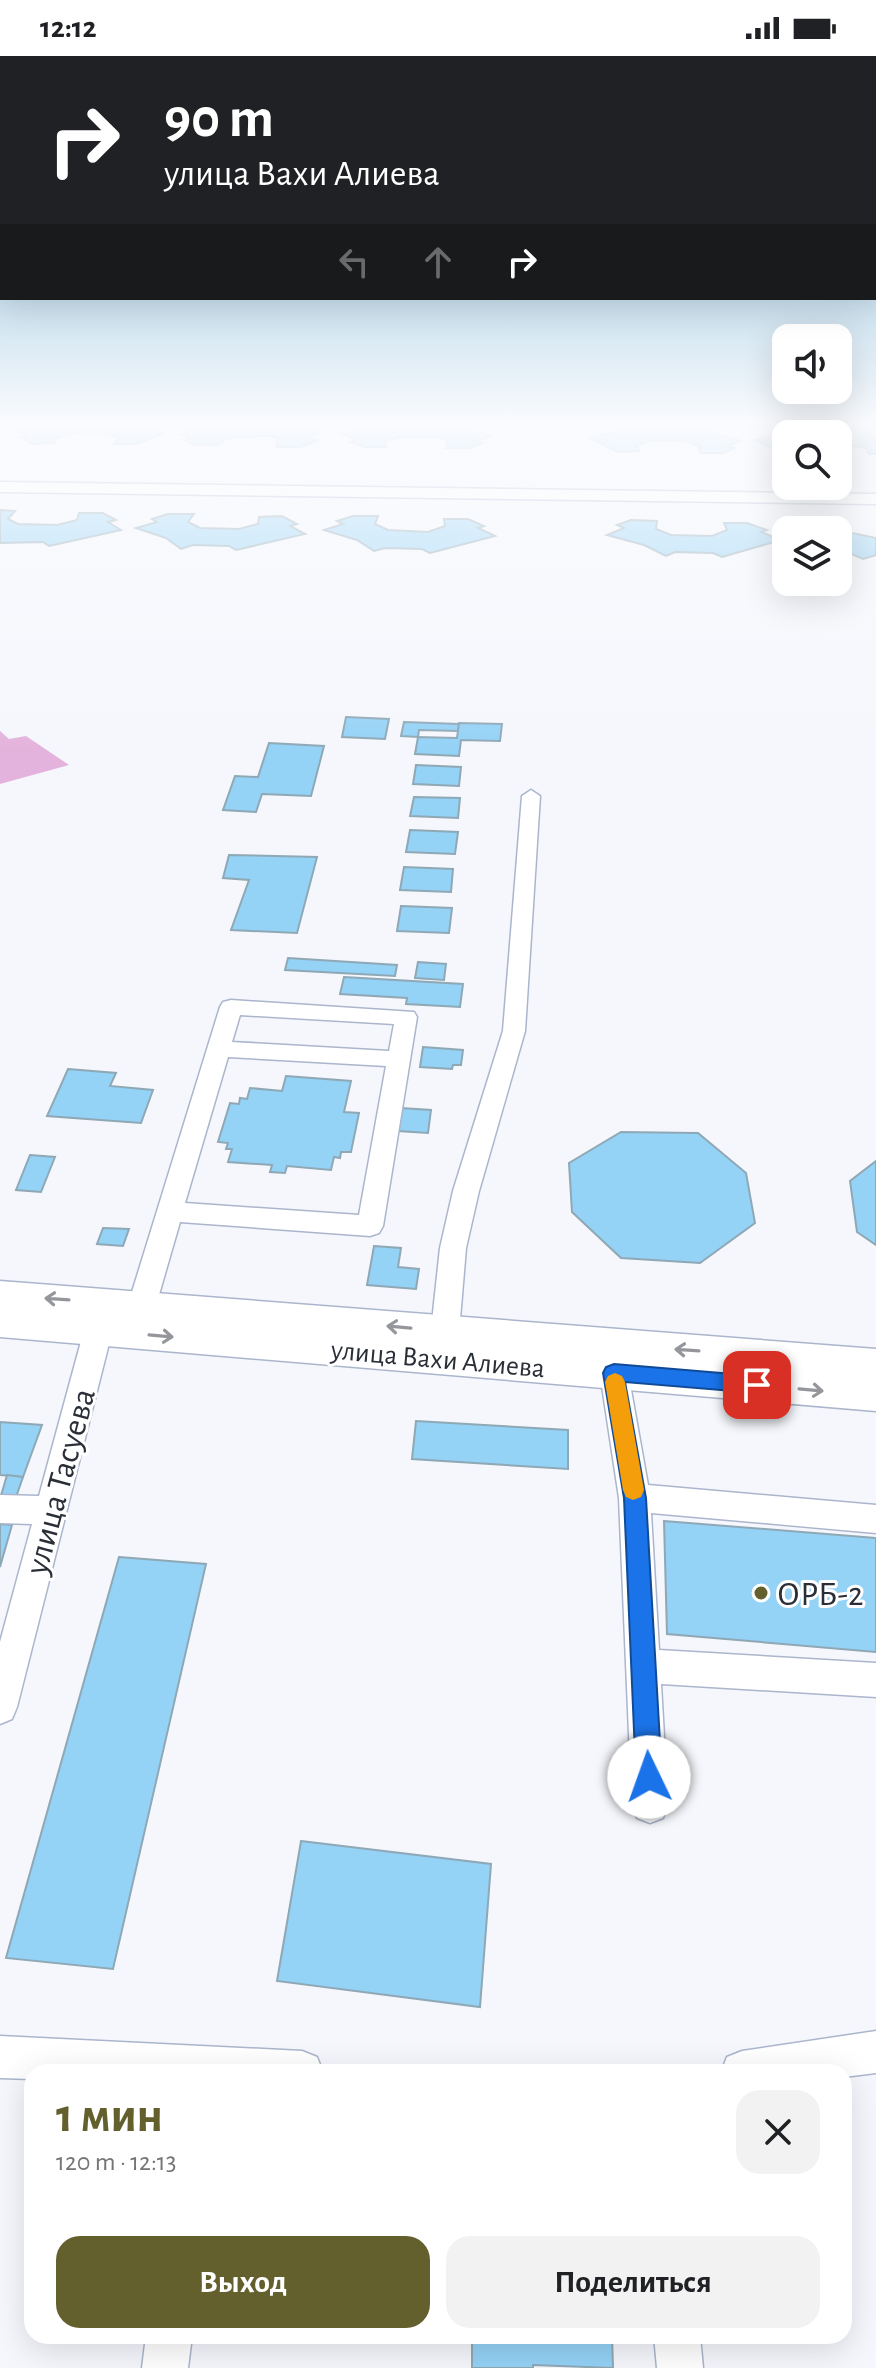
<!DOCTYPE html>
<html lang="ru">
<head>
<meta charset="utf-8">
<style>
	:root { --surface:#fff; --page:#f2f2f2; --text:#202124; --muted:#757577; --accent:#64602d }
	body { margin:0; font-family:"Alegreya Sans",sans-serif; background:var(--page); color:var(--text); height:100vh; display:flex; flex-direction:column; font-size:30px; white-space:nowrap }
	* { box-sizing:border-box; margin:0 }
	p { font-size:26px; color:var(--muted) }
	.icon { flex:none; width:44px; height:44px; fill:none; stroke:currentColor; stroke-width:2; stroke-linecap:round; stroke-linejoin:round }
	.map { position:relative; flex:1; overflow:hidden }
	.side { position:absolute; left:24px; top:2008px; width:828px; height:280px; display:flex; flex-direction:column; background:var(--surface); border-radius:24px; box-shadow:0 8px 32px #0002 }
	.side>* { flex:none }
	.hud { position:absolute; left:0px; top:0px; width:876px; height:244px; box-shadow:0 8px 32px #0002; background:#202124; color:#fff; overflow:hidden }
	.tools { position:absolute; left:772px; top:268px; display:grid; gap:16px }
	.tools a { display:grid; place-items:center; width:80px; height:80px; border-radius:16px; background:var(--surface); box-shadow:0 8px 32px #0002; font-size:40px }
	.pin { position:absolute; display:grid; place-items:center; width:68px; height:68px; color:#fff; margin:-34px; border-radius:16px; box-shadow:0 4px 12px #0006 }
	.me { position:absolute; width:88px; margin:-44px; rotate:357deg; stroke-linejoin:round; filter:drop-shadow(0 0 6px #0008) }
	.turn { display:flex; align-items:center; gap:28px; height:168px; padding:0 32px; font-size:36px }
	.turn .icon { width:104px; height:104px; stroke-width:2.5 }
	.turn b { display:block; font-size:56px; line-height:68px }
	.lanes { display:flex; align-items:center; height:76px; padding:0 32px; background:#0003; justify-content:center; gap:40px; direction:ltr }
	.lanes .off { opacity:.35 }
	.round { display:grid; place-items:center; flex:none; width:84px; height:84px; border-radius:24px; background:var(--page) }
	.head { display:flex; align-items:center; justify-content:space-between; height:136px; padding:0 32px }
	h1 { font-size:48px; font-weight:700; line-height:60px; color:var(--accent) }
	.cta { display:flex; gap:16px; margin-top:auto; padding:16px 32px }
	.cta a { flex:1; height:92px; border-radius:24px; background:var(--accent); color:#fff; font-size:32px; font-weight:700; line-height:92px; text-align:center }
	.cta a+a { background:var(--page); color:var(--text) }
	.status { display:flex; justify-content:space-between; align-items:center; height:56px; padding:0 40px; background:var(--surface); direction:ltr }
	.status svg { height:22px; fill:currentColor }
	.map>svg:first-child { display:block }
	.green { fill:#e4b3dd }
	.building { fill:#94d2f6; stroke:#8fa8b6; stroke-width:2 }
	.lines { fill:none; stroke-linecap:round; stroke-linejoin:round }
	.minor-casing { stroke:#abb5cc; stroke-width:3 }
	.major-casing { stroke:#abb5cc; stroke-width:3 }
	.minor { fill:#fff; fill-rule:evenodd }
	.major { fill:#fff; fill-rule:evenodd }
	.oneway { stroke:#94969b }
	.route { fill:#1a73e8; stroke:#114b97; stroke-width:2 }
	.slow { fill:#f59e0b }
	.poi-dot { fill:#64602d; stroke:#fff; stroke-width:3 }
	.labels { text-anchor:middle; stroke-width:6; stroke-linejoin:round; paint-order:stroke }
	.street-label { font-size:28px; fill:#2a2e37; stroke:#fff }
	.near-street-label { font-size:34px; fill:#2a2e37; stroke:#fff }
	.near-poi-label { font-size:34px; fill:#2a2e37; stroke:#fff; text-anchor:start }
</style>
</head>
<body>
<div class="status"><b>12:12</b><svg viewBox="0 0 49 12"><path d="M0 12V9h3v3zM5 12V6h3v6zM10 12V3h3v9zM15 12V0h3v12zM26 1h20v11H26zM47 4h2v5h-2z"/></svg></div>
<div class="map">
<svg width="876" height="2312" viewBox="0 0 876 2312">
	<rect width="100%" height="100%" fill="#f5f7fc"/>
	<polygon class="green" points="0,675 9,683 26,680 69,709 0,728"/>
	<g class="building">
		<polygon points="39,370 142,370 164,377 137,388 114,388 119,382 108,378 73,377 57,382 55,387 33,388 22,382 28,380 17,375"/>
		<polygon points="210,370 297,370 321,376 306,381 318,385 300,391 276,391 278,382 269,380 237,381 225,383 218,389 195,389 184,384 191,382 181,378"/>
		<polygon points="379,370 451,370 491,380 476,385 482,387 470,392 446,392 448,385 436,381 400,381 385,385 386,391 365,391 350,386 356,384 342,378"/>
		<polygon points="639,370 680,372 688,370 741,385 728,390 734,392 724,397 700,397 699,390 685,385 649,385 636,390 639,395 618,396 590,382"/>
		<polygon points="803,371 843,374 850,372 876,379 876,398 869,398 866,392 838,387 838,378 786,378 786,398 755,384"/>
		<polygon points="0,454 15,455 8,463 18,468 57,469 77,464 79,457 103,457 116,464 108,466 121,474 49,490 43,486 0,487"/>
		<polygon points="168,458 194,458 188,466 200,472 239,473 258,468 259,461 282,460 297,468 290,470 305,478 236,494 229,490 193,489 181,493 166,482 136,472 157,466 152,463"/>
		<polygon points="353,460 378,460 375,468 388,474 428,476 445,470 444,463 468,463 484,470 478,472 495,480 430,497 422,493 385,492 374,495 357,484 324,474 343,468 337,465"/>
		<polygon points="631,464 657,465 656,473 671,479 712,480 727,474 724,467 747,467 767,474 761,476 781,484 722,501 713,497 675,496 666,500 644,489 607,479 624,472 617,469"/>
		<polygon points="819,467 845,468 847,476 876,482 876,499 863,503 838,492 838,474 806,472"/>
		<polygon points="346,661 389,663 385,683 342,681"/>
		<polygon points="404,666 459,668 458,675 419,674 418,681 401,680"/>
		<polygon points="459,667 502,668 500,685 461,684 459,700 415,698 418,681 457,682"/>
		<polygon points="269,687 324,690 311,740 262,738 256,756 223,754 235,720 258,721"/>
		<polygon points="416,709 461,711 459,730 413,728"/>
		<polygon points="414,741 460,742 458,762 410,760"/>
		<polygon points="410,774 458,776 455,798 406,796"/>
		<polygon points="229,799 317,801 297,877 231,874 249,824 223,822"/>
		<polygon points="404,811 453,813 451,836 400,834"/>
		<polygon points="401,850 452,852 449,877 397,875"/>
		<polygon points="288,902 397,909 395,920 285,914"/>
		<polygon points="418,906 446,908 444,924 415,922"/>
		<polygon points="344,921 463,928 460,951 406,948 407,942 340,938"/>
		<polygon points="423,991 463,994 461,1009 453,1009 452,1013 420,1011"/>
		<polygon points="68,1013 116,1017 110,1030 153,1034 141,1067 47,1060"/>
		<polygon points="286,1020 351,1025 344,1056 359,1057 351,1096 341,1096 340,1102 334,1101 331,1114 287,1110 285,1117 270,1116 272,1109 228,1106 232,1093 226,1093 228,1087 218,1086 230,1047 239,1048 240,1042 247,1043 250,1032 282,1035"/>
		<polygon points="401,1052 431,1054 428,1077 398,1075"/>
		<polygon points="621,1076 698,1077 746,1117 755,1167 700,1207 621,1202 572,1156 569,1107"/>
		<polygon points="30,1099 55,1101 41,1136 16,1134"/>
		<polygon points="876,1105 876,1189 857,1176 850,1125"/>
		<polygon points="103,1172 129,1173 123,1190 97,1188"/>
		<polygon points="374,1190 401,1192 398,1211 419,1213 416,1233 367,1229"/>
		<polygon points="416,1365 568,1374 568,1413 412,1403"/>
		<polygon points="0,1366 42,1369 23,1421 0,1419"/>
		<polygon points="7,1419 23,1421 15,1444 0,1443"/>
		<polygon points="664,1465 876,1482 876,1596 667,1578"/>
		<polygon points="0,1468 12,1469 0,1511"/>
		<polygon points="119,1501 206,1508 113,1913 6,1902"/>
		<polygon points="301,1785 491,1808 480,1951 277,1925"/>
		<polygon points="472,2280 612,2280 613,2312 533,2309 533,2312 472,2312"/>
	</g>
	<g class="lines">
		<defs>
			<g id="minor">
				<polygon points="531,734 540,740 525,975 479,1135 466,1192 459,1275 455,1283 445,1286 435,1283 431,1275 440,1192 453,1135 503,975 522,740"/>
				<path d="M231,944L414,956L417,961L383,1170L379,1177L370,1180L180,1166L156,1249L152,1257L142,1260L132,1257L128,1249L220,951L223,946ZM240,959L394,968L389,995L232,986ZM228,1001L386,1010L359,1159L185,1147Z"/>
				<polygon points="103,1245 113,1248 117,1256 17,1651 12,1663 0,1668 0,1586 32,1468 0,1467 0,1439 39,1440 89,1256 93,1248"/>
				<polygon points="614,1305 624,1309 628,1317 648,1429 876,1449 876,1477 651,1457 659,1594 876,1607 876,1641 661,1628 668,1749 663,1762 650,1767 637,1762 632,1749 619,1442 600,1317 604,1309"/>
				<polygon points="876,1975 876,2017 844,2021 844,2016 721,2016 727,2001 742,1995"/>
				<polygon points="0,1980 302,1995 317,2001 323,2016 32,2016 32,2023 0,2022"/>
				<polygon points="146,2280 192,2280 188,2312 142,2312"/>
				<polygon points="654,2280 700,2280 703,2312 657,2312"/>
			</g>
			<g id="major">
				<polygon points="0,426 876,438 876,448 0,436"/>
				<polygon points="0,1225 876,1293 876,1355 0,1281"/>
			</g>
		</defs>
		<use href="#minor" class="minor-casing"/>
		<use href="#major" class="major-casing"/>
		<use href="#minor" class="minor"/>
		<use href="#major" class="major"/>
	</g>
	<defs><path id="oneway-shaft" d="M-6 0H5M1.5-3L5.5 0L1.5 3" fill="none" stroke-width="1.6" stroke-linecap="round" stroke-linejoin="round" transform="scale(2)"/></defs>
	<g class="oneway">
		<use href="#oneway-shaft" transform="translate(57 1243) rotate(-176)"/>
		<use href="#oneway-shaft" transform="translate(399 1271) rotate(-175)"/>
		<use href="#oneway-shaft" transform="translate(161 1280) rotate(5)"/>
		<use href="#oneway-shaft" transform="translate(687 1294) rotate(-176)"/>
		<use href="#oneway-shaft" transform="translate(811 1334) rotate(5)"/>
	</g>
	<linearGradient id="sky" x2="0" y2="1"><stop stop-color="#6fb0d2"/><stop offset="0.53" stop-color="#fafbfe"/><stop offset="1" stop-color="#fafbfe" stop-opacity="0"/></linearGradient>
	<rect width="876" height="694" fill="url(#sky)"/>
	<polygon class="route" points="614,1308 757,1320 764,1323 767,1329 764,1335 757,1337 625,1326 646,1442 662,1721 658,1730 649,1734 640,1730 636,1721 624,1442 603,1317 606,1311"/>
	<polygon class="slow" points="615,1317 622,1320 625,1326 644,1434 641,1441 633,1444 626,1441 623,1434 605,1326 608,1320"/>
	<circle class="poi-dot" cx="761" cy="1537" r="8"/>
	<g class="labels">
		<g class="street-label">
			<text transform="translate(438 1302) rotate(5)" y="10">улица Вахи Алиева</text>
		</g>
		<g class="near-street-label">
			<text transform="translate(59 1425) rotate(-75)" y="12">улица Тасуева</text>
		</g>
		<g class="near-poi-label">
			<text x="777" y="1549">ОРБ-2</text>
		</g>
	</g>
</svg>
<div class="tools">
<a><svg class="icon" aria-label="sound" viewBox="0 0 24 24"><path d="M4 9h4l5-4v14l-5-4H4zM17 9q2 3 0 6"/></svg></a>
<a><svg class="icon" aria-label="search" viewBox="0 0 24 24"><circle cx="10" cy="10" r="6"/><path d="M15 15l6 6"/></svg></a>
<a><svg class="icon" aria-label="layers" viewBox="0 0 24 24"><path d="M12 4l9 5-9 5-9-5zM3 14l9 5 9-5"/></svg></a>
</div>
<div class="pin" style="left:757px;top:1329px;background:#d93025"><svg class="icon" aria-label="arrive" viewBox="0 0 24 24"><path d="M6 21V4h12l-3 4 3 4H6"/></svg></div>
<svg class="me" style="left:649px;top:1721px" viewBox="-20 -20 40 40"><circle r="19" fill="#fff"/><path d="M0-13L10 11 0 6-10 11z" fill="#1a73e8"/></svg>
<div class="hud">
<div class="turn"><svg class="icon" aria-label="right" viewBox="0 0 24 24"><path d="M7 20v-9h11M14 6l5 5-5 5"/></svg><div><b>90 m</b>улица Вахи Алиева</div></div>
<div class="lanes"><svg class="icon off" aria-label="left" viewBox="0 0 24 24"><path d="M17 20v-9H6M10 6l-5 5 5 5"/></svg><svg class="icon off" aria-label="ahead" viewBox="0 0 24 24"><path d="M12 20V5M6 11l6-6 6 6"/></svg><svg class="icon" aria-label="right" viewBox="0 0 24 24"><path d="M7 20v-9h11M14 6l5 5-5 5"/></svg></div>
</div>
<section class="side">
<div class="head"><div><h1>1 мин</h1><p>120 m · 12:13</p></div><a class="round"><svg class="icon" aria-label="close" viewBox="0 0 24 24"><path d="M6 6l12 12M18 6L6 18"/></svg></a></div>
<div class="cta"><a>Выход</a><a>Поделиться</a></div>
</section>
</div>
</body>
</html>
